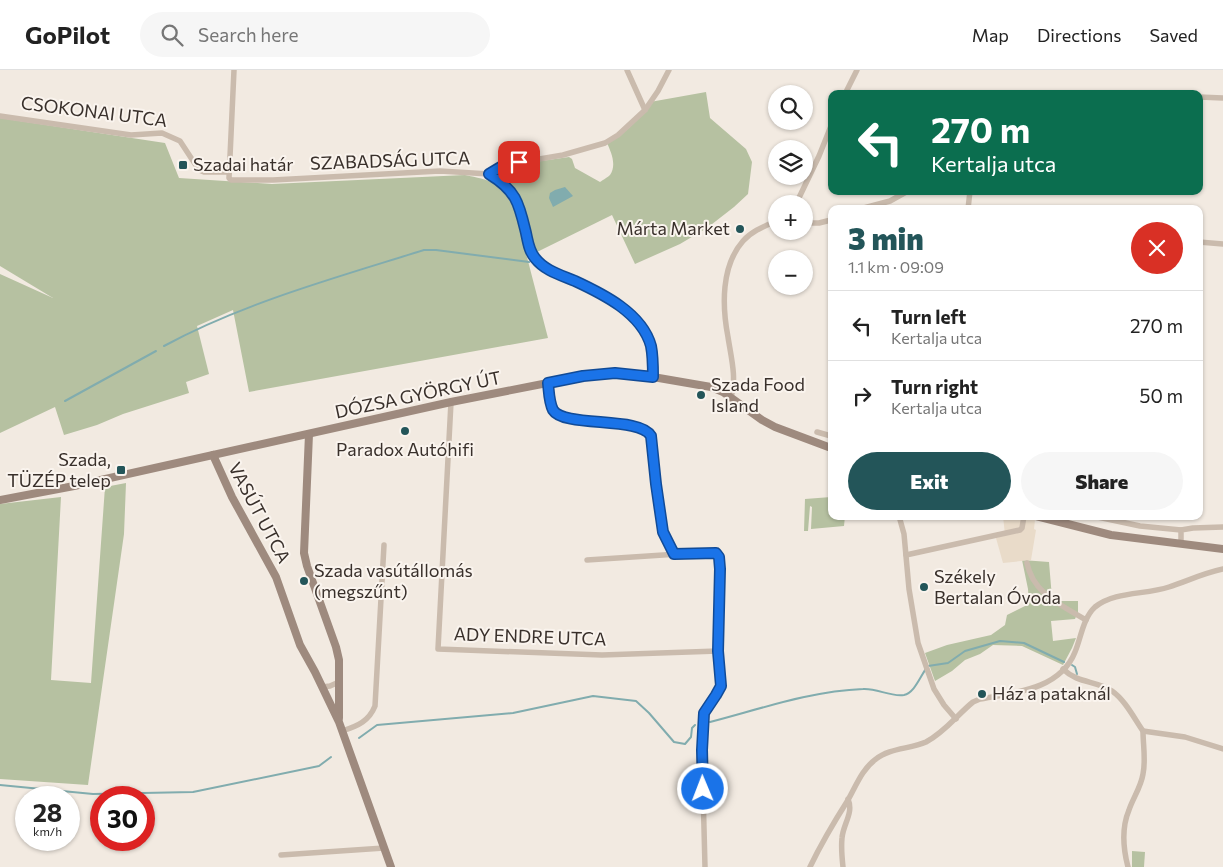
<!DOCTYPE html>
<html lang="en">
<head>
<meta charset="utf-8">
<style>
	:root { --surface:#fff; --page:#f6f6f6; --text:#222; --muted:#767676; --line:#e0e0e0; --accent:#235559 }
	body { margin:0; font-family:Commissioner,sans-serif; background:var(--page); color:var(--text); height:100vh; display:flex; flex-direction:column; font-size:19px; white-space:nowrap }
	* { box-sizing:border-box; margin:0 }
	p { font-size:16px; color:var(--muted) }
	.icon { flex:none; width:28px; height:28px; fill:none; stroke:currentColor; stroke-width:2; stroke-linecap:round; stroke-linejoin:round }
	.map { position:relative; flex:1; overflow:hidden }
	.side { position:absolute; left:828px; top:135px; width:375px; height:315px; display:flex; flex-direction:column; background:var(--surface); border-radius:10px; box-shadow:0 1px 4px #0004 }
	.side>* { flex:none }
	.hud { position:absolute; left:828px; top:20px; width:375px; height:105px; border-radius:10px; box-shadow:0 1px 4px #0004; background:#0b6e4f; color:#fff; overflow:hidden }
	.tools { position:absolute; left:768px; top:15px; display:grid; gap:10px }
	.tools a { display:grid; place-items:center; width:45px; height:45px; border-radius:50%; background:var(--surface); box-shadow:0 1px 4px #0004; font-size:25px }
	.speed { position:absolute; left:15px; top:716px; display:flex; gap:10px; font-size:25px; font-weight:700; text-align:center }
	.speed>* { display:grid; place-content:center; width:65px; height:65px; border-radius:50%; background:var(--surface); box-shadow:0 1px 4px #0004; line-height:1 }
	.speed small { font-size:12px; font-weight:400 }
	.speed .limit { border:8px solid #d22; background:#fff; color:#111 }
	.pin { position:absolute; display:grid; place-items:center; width:42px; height:42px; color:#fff; margin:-21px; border-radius:10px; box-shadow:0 2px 8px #0006 }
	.me { position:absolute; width:55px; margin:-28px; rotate:359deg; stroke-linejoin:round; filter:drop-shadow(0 0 4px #0008) }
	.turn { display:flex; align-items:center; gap:18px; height:105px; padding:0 20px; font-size:22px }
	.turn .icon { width:65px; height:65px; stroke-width:2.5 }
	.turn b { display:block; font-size:35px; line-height:42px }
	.round { display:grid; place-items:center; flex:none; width:52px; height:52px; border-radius:26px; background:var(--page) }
	.head { display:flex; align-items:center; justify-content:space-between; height:85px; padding:0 20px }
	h1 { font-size:30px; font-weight:800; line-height:38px; color:var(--accent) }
	.button { display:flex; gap:10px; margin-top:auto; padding:10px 20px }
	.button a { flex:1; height:58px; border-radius:30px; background:var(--accent); color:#fff; font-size:20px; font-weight:800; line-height:58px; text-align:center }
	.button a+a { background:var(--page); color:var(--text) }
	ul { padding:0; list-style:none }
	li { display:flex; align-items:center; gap:15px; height:70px; padding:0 20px; border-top:1px solid var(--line) }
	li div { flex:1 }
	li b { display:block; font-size:19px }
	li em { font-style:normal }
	header { display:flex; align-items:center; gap:30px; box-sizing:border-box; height:70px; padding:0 25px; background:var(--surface); border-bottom:1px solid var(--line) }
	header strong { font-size:24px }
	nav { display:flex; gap:28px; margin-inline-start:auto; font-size:18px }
	.search { width:350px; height:45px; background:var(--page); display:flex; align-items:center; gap:12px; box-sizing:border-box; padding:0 18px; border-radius:28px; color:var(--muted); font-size:19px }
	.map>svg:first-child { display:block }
	.green { fill:#b6c1a1 }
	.plaza { fill:#e9dbc9 }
	.water { fill:#81acae }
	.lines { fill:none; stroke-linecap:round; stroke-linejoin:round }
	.stream { stroke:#81acae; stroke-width:2 }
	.street { stroke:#cabbad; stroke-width:5.5 }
	.secondary { stroke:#9e8a7e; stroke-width:8 }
	.route-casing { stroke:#114b97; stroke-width:12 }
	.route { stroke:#1a73e8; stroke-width:9 }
	.poi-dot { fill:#235559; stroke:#faf4ee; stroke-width:2 }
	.labels { text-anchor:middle; stroke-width:4; stroke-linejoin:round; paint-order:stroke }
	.street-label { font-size:18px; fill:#39302b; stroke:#faf4ee }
	.poi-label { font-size:18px; fill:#39302b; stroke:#faf4ee; text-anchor:start }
</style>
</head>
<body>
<header>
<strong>GoPilot</strong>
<div class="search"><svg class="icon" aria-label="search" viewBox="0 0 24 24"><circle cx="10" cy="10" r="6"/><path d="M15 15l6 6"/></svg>Search here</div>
<nav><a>Map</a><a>Directions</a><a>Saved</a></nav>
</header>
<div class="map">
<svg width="1223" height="797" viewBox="0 0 1223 797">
	<rect width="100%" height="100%" fill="#f2eae1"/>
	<g class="green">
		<path d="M706,22L710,48L746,79L752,92L748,124L734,137L707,158L680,174L635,194L612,145L537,182C527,166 527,147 519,129C515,120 507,116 502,108L503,98L507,96L569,87L572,89L575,98L600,112C603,110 608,107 610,105C617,95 611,82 607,73C627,62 639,50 650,32Z"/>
		<path d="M0,48L165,73L179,108L272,114L465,105C494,111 503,113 515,141L548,268L249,322L233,240L197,256L209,304L186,312L189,323L123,344L97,355L64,365L55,337L0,363V204L53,228L0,196Z"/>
		<polygon points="126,413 124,464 88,715 0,709 0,434 61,427 51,610 91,613 105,417"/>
		<polygon points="831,427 831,446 845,446 844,456 811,459 812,437 810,436 808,461 804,461 805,429"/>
		<polygon points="1022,490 1049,492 1052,528 1056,531 1078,531 1078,542 1075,549 1051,551 1053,571 1076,568 1072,578 1063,595 1022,576 993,575 980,584 965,590 952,601 935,611 925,583 947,575 991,565 1005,555 1007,545 1029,534 1028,519"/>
		<polygon points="1132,781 1145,782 1144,797 1132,797"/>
	</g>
	<polygon class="plaza" points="1003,446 1024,446 1035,450 1034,459 1036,460 1031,490 1003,493 996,468 1005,465"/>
	<polygon class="water" points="565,117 573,126 553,137 549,128 550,123 555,120"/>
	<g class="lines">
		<g class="stream">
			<path d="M164,276C243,233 338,207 424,180H436L529,192"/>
			<polyline points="65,331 156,281"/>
			<polyline points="1072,595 1075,597 1077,604"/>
			<path d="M710,652C760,639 811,621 863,619C877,618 890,627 904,625C915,623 921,604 928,596L948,593L965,581L1000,571L1024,573L1064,592"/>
			<polyline points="359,668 377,655 513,643 593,626 636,631 649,643 674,672 685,674 691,667 692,658 695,655"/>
			<polyline points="0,715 93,724 193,722 319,696 331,687"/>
		</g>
		<g class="street">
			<polyline points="234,0 229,108 231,110 273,110 440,101 489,104 504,95 563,85 605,73 618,65 645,40 658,21 669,0"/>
			<polyline points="627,0 645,40"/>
			<polyline points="845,24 857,0"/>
			<polyline points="1199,27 1223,28"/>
			<polyline points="0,46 131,65 162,63 180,71 199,100 204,102 228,102"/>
			<path d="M489,104C516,120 519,135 526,163C528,172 529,181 535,188C545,201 561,205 575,211C603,223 642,244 651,276C653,286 653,297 653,307"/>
			<polyline points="796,134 819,86 831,56"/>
			<polyline points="860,139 890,131 908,121"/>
			<polyline points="968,139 970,121"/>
			<polyline points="804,153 819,153 831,150"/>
			<polyline points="1199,172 1223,174"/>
			<path d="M549,313C549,324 549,339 559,346C567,351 577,349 586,350C606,351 626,356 645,358L651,366L656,414L663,462L674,484"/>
			<path d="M731,328C737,308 731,287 728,267C722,236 721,196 743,171C752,161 765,156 776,151"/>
			<polyline points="451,332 438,579 602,585 718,581"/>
			<polyline points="817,362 831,366"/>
			<polyline points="899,446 904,464 909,519 918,573 934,619 944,635 956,649"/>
			<polyline points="1093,446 1140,456 1181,460"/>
			<polyline points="1181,474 1181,460 1193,458 1223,457"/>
			<polyline points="906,485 1020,460 1022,458 1024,446"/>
			<polyline points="587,490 709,482 716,483 719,487 720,499 718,581 721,616 717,625 704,643 702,680 705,797"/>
			<path d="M1027,493C1033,524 1062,535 1086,550"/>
			<path d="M1063,599C1078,614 1096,610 1112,621C1125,630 1134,648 1143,661L1185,667L1223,679"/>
			<polyline points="322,617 330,616 339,612"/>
			<path d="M342,661C358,656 369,651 375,636L384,475"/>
			<polyline points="281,785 384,778"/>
			<path d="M810,797C821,774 834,752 848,730C856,716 862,699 876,689C889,678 910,679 926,672C945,662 957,645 973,632L980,629C1013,623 1060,620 1075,582C1081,568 1083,548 1095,537C1115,521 1145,525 1169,517C1187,511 1204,503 1223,499"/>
			<path d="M843,797C842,788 841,778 842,768C843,754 854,743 848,729"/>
			<path d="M1128,797C1123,778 1121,759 1129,740C1133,728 1141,717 1143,704C1146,690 1143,675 1143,661"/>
		</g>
		<g class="secondary">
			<polyline points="309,364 304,483 307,496 336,577 339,590 339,648"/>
			<polyline points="213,385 232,427 276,507 300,575 315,602 339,652 391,797"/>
			<polyline points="0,430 74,416 451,332 583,306 615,303 653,307 711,317 723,322 762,350 775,357 831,378"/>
			<polyline points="1036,446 1111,465 1223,479"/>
		</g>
	</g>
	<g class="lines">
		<defs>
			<path id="route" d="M519,92L504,95L489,104C517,121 519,134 526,163C528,172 529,181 535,188C545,201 561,205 575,211C603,224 642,243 651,276C653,286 653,297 653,307L615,303L583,306L548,313C549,322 549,332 553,340C564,358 640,346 651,366L656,414L663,462L674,484L716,483L719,487L720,499L718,581L721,616L716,625L704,643L702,680L703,719"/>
		</defs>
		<use href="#route" class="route-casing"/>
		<use href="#route" class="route"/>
	</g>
	<g class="poi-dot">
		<rect x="178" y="90" width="10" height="10" rx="2.5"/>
		<circle cx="740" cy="159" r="5"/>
		<circle cx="701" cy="325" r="5"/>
		<circle cx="405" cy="361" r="5"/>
		<rect x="116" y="395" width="10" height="10" rx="2.5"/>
		<circle cx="304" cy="511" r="5"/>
		<circle cx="924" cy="517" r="5"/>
		<circle cx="982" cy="624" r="5"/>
	</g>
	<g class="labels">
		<g class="street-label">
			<text transform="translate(94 42) rotate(7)" y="6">CSOKONAI UTCA</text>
			<text transform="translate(390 91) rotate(-2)" y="6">SZABADSÁG UTCA</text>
			<text transform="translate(418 325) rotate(-12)" y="6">DÓZSA GYÖRGY ÚT</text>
			<text transform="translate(259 443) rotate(62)" y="6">VASÚT UTCA</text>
			<text transform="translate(530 567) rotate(2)" y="6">ADY ENDRE UTCA</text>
		</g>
		<g class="poi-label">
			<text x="193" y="101">Szadai határ</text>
			<text x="730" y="165" text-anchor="end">Márta Market</text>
			<text x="711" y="321">Szada Food<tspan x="711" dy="21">Island</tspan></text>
			<text x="405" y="386" text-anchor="middle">Paradox Autóhifi</text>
			<text x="111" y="396" text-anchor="end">Szada,<tspan x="111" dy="21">TÜZÉP telep</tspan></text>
			<text x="314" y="507">Szada vasútállomás<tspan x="314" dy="21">(megszűnt)</tspan></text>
			<text x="934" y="513">Székely<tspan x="934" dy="21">Bertalan Óvoda</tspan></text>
			<text x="992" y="630">Ház a pataknál</text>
		</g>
	</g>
</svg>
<div class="tools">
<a><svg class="icon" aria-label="search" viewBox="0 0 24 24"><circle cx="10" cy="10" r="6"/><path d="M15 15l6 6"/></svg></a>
<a><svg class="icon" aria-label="layers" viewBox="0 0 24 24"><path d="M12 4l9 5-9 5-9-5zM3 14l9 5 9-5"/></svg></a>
<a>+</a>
<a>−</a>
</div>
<div class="speed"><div>28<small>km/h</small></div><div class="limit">30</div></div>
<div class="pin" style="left:519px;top:92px;background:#d93025"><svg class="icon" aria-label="arrive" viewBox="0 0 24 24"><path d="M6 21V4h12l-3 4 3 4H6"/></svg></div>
<svg class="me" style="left:703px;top:719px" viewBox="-20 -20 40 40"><circle r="17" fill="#1a73e8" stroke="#fff" stroke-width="3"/><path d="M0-11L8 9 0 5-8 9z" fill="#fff"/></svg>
<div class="hud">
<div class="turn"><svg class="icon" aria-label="left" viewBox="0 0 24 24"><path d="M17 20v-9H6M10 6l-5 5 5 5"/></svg><div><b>270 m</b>Kertalja utca</div></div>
</div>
<section class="side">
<div class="head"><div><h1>3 min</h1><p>1.1 km · 09:09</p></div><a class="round" style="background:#d93025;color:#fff"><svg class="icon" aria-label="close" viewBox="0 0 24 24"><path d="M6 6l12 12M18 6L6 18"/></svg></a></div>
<ul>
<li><svg class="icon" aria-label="left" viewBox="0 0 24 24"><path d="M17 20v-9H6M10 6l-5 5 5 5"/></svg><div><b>Turn left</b><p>Kertalja utca</p></div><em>270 m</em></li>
<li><svg class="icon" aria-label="right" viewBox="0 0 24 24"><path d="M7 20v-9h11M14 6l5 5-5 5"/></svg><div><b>Turn right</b><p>Kertalja utca</p></div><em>50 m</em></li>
</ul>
<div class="button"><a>Exit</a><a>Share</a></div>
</section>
</div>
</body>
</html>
